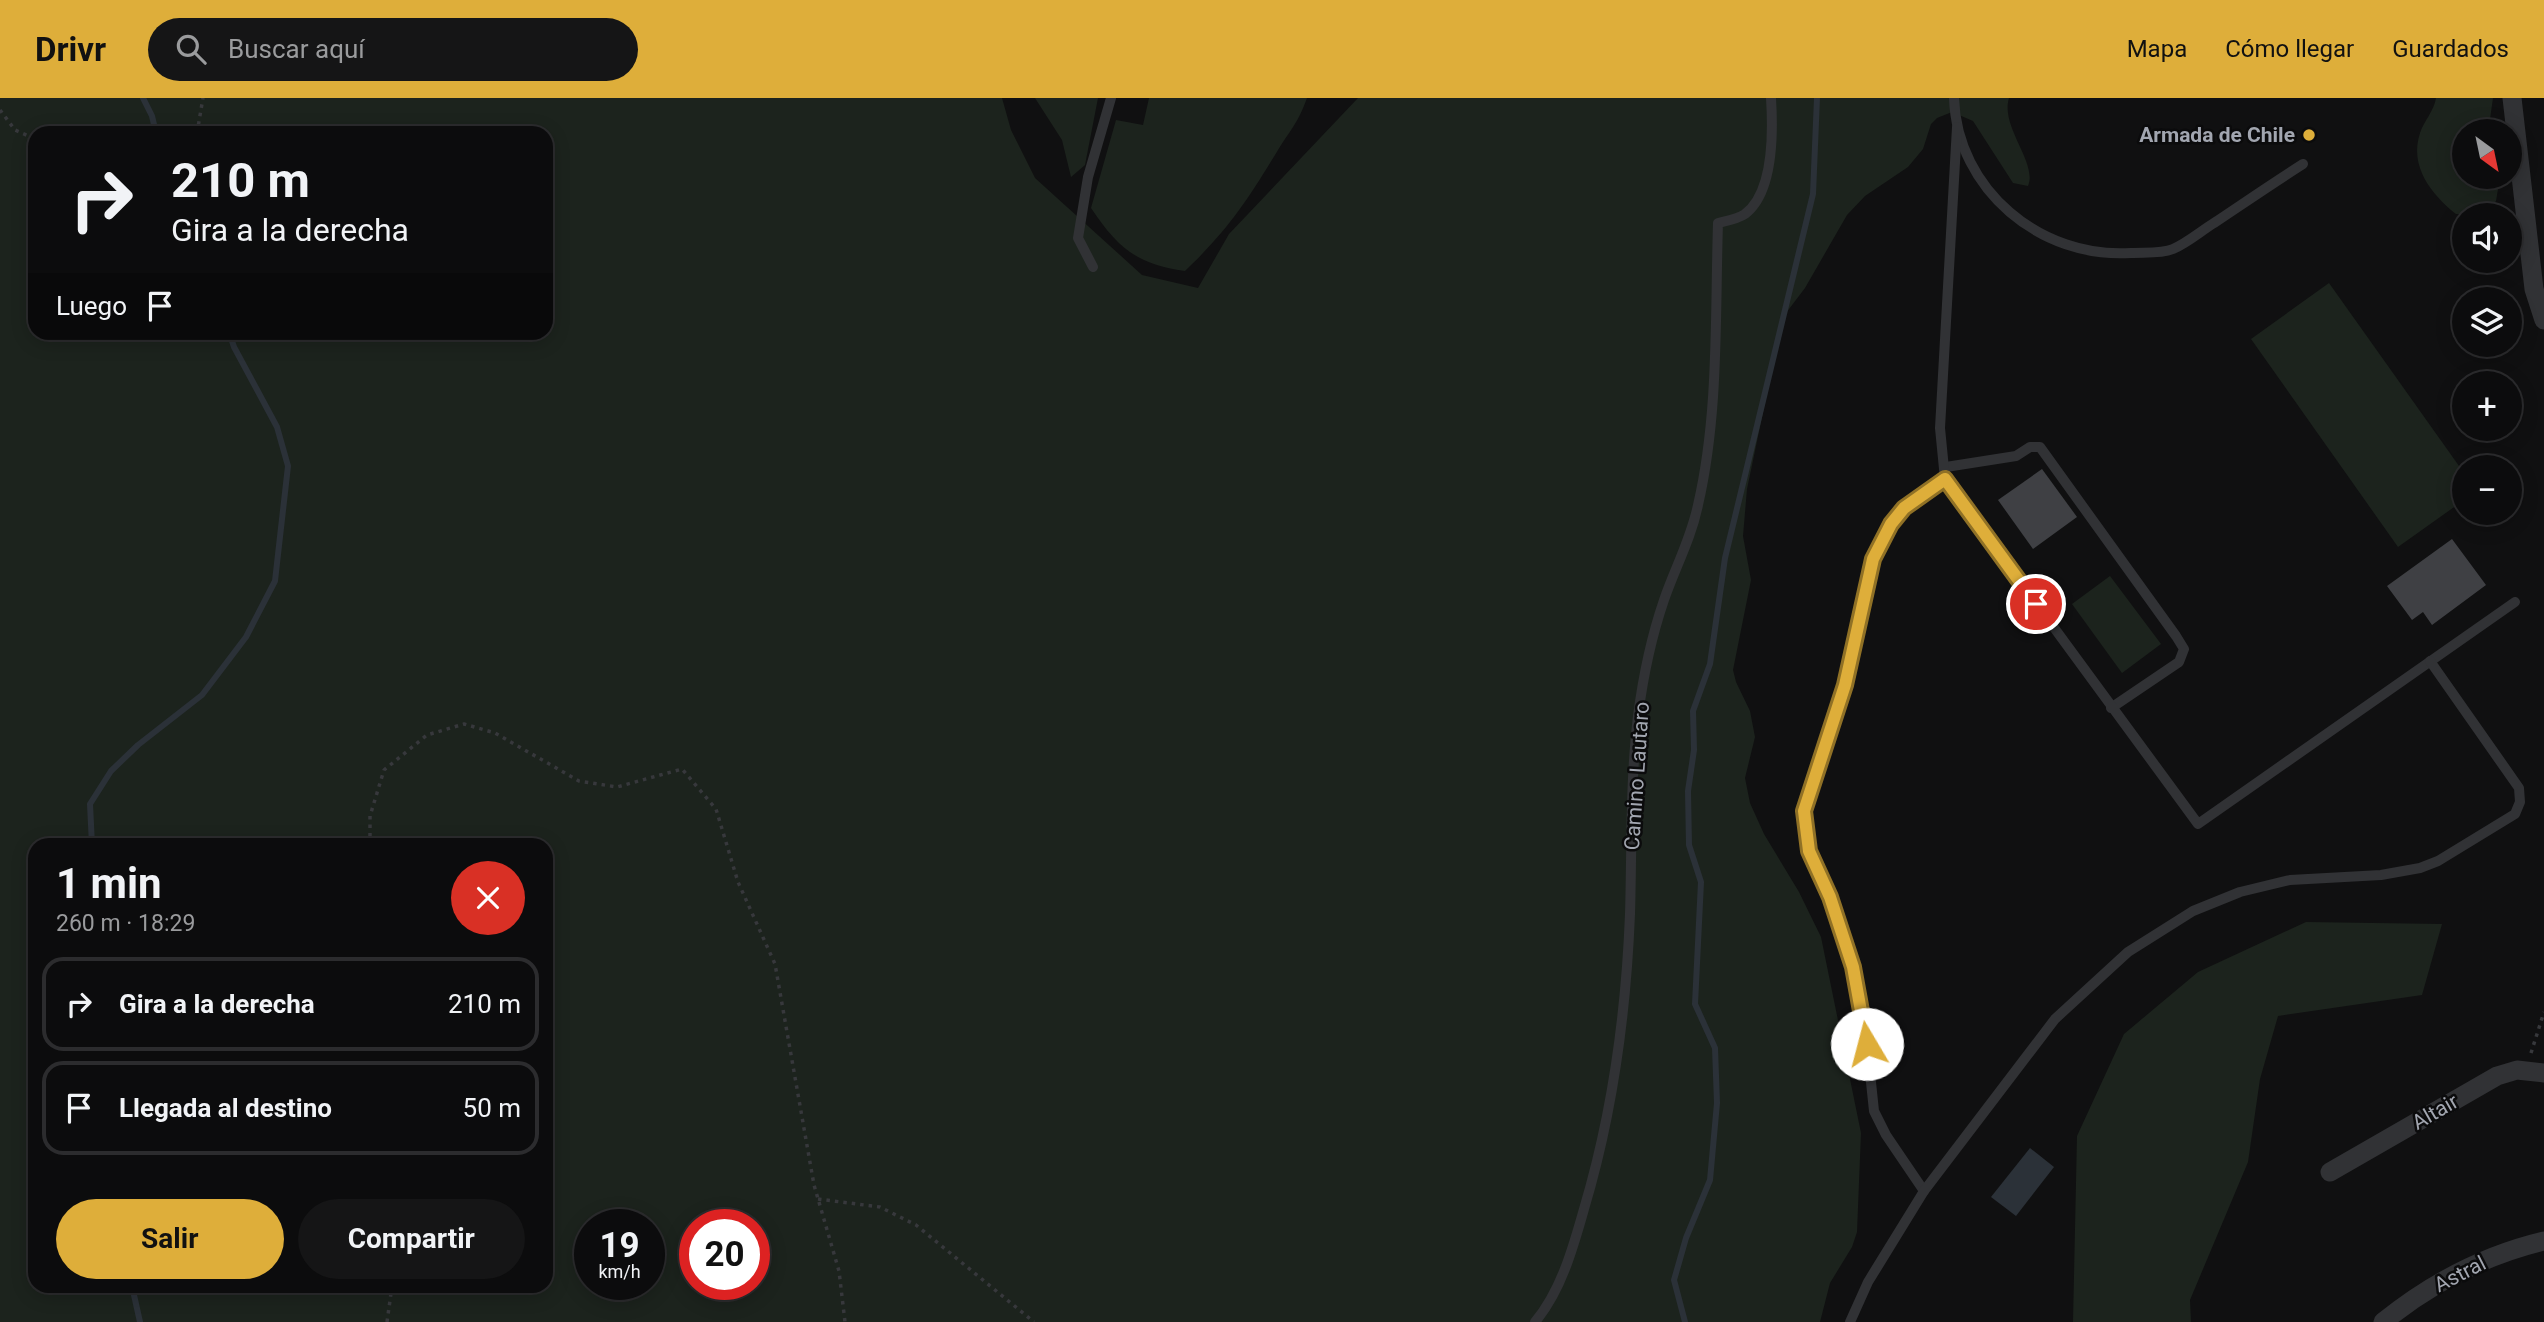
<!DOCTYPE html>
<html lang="es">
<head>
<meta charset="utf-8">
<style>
	:root { --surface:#0c0c0d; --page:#151516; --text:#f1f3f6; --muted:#9a9b9d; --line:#2c2c2e; --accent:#deae3a }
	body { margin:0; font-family:Roboto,sans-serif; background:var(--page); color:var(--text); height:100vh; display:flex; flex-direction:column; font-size:26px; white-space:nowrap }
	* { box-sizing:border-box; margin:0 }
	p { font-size:23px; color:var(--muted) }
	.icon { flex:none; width:38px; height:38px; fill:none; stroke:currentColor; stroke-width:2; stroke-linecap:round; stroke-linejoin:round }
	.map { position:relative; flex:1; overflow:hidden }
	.panel { position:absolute; left:28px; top:740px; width:525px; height:455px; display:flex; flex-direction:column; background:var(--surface); border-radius:21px; box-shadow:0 4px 18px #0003,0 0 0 2px var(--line) }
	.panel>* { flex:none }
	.top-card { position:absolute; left:28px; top:28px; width:525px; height:214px; border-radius:21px; box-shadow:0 4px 18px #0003,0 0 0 2px var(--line); background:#0c0c0d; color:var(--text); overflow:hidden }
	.needle { width:46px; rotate:147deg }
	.fabs { position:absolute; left:2452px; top:21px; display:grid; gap:14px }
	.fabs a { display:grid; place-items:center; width:70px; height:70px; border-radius:50%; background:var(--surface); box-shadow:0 4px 18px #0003,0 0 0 2px var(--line); font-size:35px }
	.speed { position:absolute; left:574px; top:1111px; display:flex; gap:14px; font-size:35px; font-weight:700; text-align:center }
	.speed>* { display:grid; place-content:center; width:91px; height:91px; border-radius:50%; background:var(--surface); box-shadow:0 4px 18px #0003,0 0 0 2px var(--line); line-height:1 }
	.speed small { font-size:18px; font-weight:400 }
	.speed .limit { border:10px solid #d22; background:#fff; color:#111 }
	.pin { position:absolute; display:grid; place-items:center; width:60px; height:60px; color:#fff; margin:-30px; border:4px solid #fff; border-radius:50%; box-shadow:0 2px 7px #0007 }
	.me { position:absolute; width:77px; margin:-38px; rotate:352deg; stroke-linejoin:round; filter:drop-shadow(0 0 5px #0008) }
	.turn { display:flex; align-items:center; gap:24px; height:147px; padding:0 28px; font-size:32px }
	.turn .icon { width:91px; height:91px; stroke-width:2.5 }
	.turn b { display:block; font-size:49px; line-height:60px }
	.then { display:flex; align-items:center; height:66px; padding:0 28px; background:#0003; gap:14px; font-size:26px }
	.round { display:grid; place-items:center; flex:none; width:74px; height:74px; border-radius:37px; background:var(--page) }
	.summary { display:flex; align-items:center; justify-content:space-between; height:119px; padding:0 28px }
	h1 { font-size:42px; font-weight:700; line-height:52px }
	.cta { display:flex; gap:14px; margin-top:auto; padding:14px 28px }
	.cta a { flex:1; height:80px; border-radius:42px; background:var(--accent); color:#111; font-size:28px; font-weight:700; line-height:80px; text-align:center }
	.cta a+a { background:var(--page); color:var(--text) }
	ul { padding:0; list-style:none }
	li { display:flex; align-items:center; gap:21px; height:94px; margin:0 14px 10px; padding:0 14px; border:4px solid var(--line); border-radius:21px }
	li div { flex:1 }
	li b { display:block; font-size:26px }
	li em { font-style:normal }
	header { display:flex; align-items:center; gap:42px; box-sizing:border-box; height:98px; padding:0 35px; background:var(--accent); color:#111 }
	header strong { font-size:33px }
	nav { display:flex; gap:38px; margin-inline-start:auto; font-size:24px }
	.search { width:490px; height:63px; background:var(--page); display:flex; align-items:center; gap:18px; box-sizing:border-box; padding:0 24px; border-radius:38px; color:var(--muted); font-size:26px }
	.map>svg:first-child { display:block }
	.green { fill:#1c231d; fill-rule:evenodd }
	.water { fill:#2b3138 }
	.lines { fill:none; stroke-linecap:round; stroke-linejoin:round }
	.stream { stroke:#2b3138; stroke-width:6 }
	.building { fill:#3f4044 }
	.path { stroke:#37383c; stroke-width:3.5; stroke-dasharray:3.5 5; stroke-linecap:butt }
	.service { stroke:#313235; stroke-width:10 }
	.minor { stroke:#313235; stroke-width:19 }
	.route-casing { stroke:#907126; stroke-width:18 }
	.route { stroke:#deae3a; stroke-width:12 }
	.poi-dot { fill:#deae3a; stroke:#0b0b0c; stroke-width:2.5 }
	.labels { text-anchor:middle; stroke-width:5; stroke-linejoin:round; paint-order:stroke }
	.poi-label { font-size:21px; font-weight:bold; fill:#a2a6b0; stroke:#0b0b0c; text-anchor:end }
	.street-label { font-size:21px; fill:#a2a6b0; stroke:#0b0b0c }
</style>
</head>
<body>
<header>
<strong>Drivr</strong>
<div class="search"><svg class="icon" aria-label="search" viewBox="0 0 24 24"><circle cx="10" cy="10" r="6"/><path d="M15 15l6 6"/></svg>Buscar aquí</div>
<nav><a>Mapa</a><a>Cómo llegar</a><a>Guardados</a></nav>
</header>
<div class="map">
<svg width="2544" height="1224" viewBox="0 0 2544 1224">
	<rect width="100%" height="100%" fill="#101011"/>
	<g class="green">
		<path d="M0,0H1002L1011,32L1035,80L1142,177L1198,190L1229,136L1358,0H2009C2000,29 2038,65 2028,88L2013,85L1973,23L1952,14L1937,20L1931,26L1923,51L1908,69L1865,98L1847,117L1805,190L1783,219L1747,391L1743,438L1751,482L1733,572L1736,584L1750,613L1755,639L1745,680L1750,705L1764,736L1799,794L1821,839L1861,1035L1857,1134L1852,1149L1830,1185L1820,1224H0ZM35,35H546V234H35ZM35,747H546V1188H35ZM590,1127H649V1186H590ZM695,1127H754V1186H695Z"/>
		<polygon points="1035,0 1098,0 1085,67 1071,79 1062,42"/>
		<path d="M1149,0H1307C1298,25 1291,31 1278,52C1247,103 1229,131 1185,173C1136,166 1118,150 1091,110L1116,22L1143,27Z"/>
		<path d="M2436,0H2493L2490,21L2494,33H2464V79H2500L2496,103L2484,117L2456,116C2431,96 2409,68 2420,35C2424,23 2434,13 2436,0Z"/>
		<polygon points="2329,185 2464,375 2464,402 2398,449 2251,241"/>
		<polygon points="2110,478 2161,546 2122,575 2072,506"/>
		<polygon points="2306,824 2442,826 2422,897 2278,918 2260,981 2248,1064 2190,1202 2191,1224 2073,1224 2077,1038 2124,936 2198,874"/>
	</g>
	<polygon class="water" points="2030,1050 2054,1069 2016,1118 1991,1099"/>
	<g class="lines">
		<g class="stream">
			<polyline points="143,0 152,18 156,35"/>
			<polyline points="92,747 90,706 111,673 138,647 202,597 246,539 275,483 288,368 277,329 234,249 229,234"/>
			<polyline points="132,1188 140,1224"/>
			<polyline points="1685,1224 1674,1182 1686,1140 1710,1082 1717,1005 1715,950 1695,906 1701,784 1689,747 1688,693 1694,652 1693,613 1710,566 1725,460 1813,96 1817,0"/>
		</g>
	</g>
	<g class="building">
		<polygon points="2042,371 2077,419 2033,451 1998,402"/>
		<polygon points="2452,441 2486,487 2432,527 2423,514 2412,522 2387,488"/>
	</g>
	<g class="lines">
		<g class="path">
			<polyline points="0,12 15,32 35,41"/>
			<polyline points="197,35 203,0"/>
			<polyline points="370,747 370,718 384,672 427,637 464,626 495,635 579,683 617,689 682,671 716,711 738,784 775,866 814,1087 839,1173 845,1224"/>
			<polyline points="2531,955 2544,914"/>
			<polyline points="818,1101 880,1109 916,1127 1034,1224"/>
			<polyline points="387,1224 392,1188"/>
		</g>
		<g class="service">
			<path d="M1954,0C1957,92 2041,161 2131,155C2143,154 2162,156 2173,151C2187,145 2201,133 2214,125C2244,105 2273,85 2303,66"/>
			<polyline points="1093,169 1078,140 1088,79 1111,0"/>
			<polyline points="1946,369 2016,358 2030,349 2040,349 2176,538 2184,551 2179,564 2111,610"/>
			<polyline points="1945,381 2198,726 2515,504"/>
			<polyline points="1924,1093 1886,1037 1874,1013 1867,946 1853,869 1831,799 1809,753 1803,725 1807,702 1845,587 1873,461 1891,426 1904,410 1945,381 1940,330 1957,29"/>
			<path d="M1535,1224C1561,1193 1573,1150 1584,1111C1613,1014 1626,917 1630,816C1632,750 1630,684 1638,618C1643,579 1651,540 1664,502C1675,470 1691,441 1698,407C1719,316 1715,219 1718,125C1726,123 1738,121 1745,116C1774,94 1773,32 1771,0"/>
			<polyline points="1850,1224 1868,1184 1924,1093 2055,921 2128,854 2193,813 2240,794 2290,782 2381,777 2420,770 2438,763 2515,716 2520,704 2519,690 2430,563"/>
		</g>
		<g class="minor">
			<polyline points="2512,0 2534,191 2544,222"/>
			<polyline points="2330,1074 2497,978 2517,972 2544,975"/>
			<path d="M2383,1224C2430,1186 2485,1157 2544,1143"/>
		</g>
	</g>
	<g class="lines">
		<defs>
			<polyline id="route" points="1867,946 1853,869 1830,799 1809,753 1804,713 1845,587 1873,461 1891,426 1904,410 1945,381 2036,506"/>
		</defs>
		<use href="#route" class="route-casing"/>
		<use href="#route" class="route"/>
	</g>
	<circle class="poi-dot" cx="2309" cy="37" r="7"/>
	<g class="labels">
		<g class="poi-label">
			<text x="2295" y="44">Armada de Chile</text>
		</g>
		<g class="street-label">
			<text transform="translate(1637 678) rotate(-86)" y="7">Camino Lautaro</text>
			<text transform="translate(2435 1014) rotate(-30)" y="7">Altair</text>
			<text transform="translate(2460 1176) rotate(-27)" y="7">Astral</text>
		</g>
	</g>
</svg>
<div class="fabs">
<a><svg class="needle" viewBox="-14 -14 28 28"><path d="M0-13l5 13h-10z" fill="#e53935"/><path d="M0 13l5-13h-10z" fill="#9a9b9d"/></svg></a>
<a><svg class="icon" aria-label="sound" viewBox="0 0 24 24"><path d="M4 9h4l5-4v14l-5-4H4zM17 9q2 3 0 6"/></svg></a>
<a><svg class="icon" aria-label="layers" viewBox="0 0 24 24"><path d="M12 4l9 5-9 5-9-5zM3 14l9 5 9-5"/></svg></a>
<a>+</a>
<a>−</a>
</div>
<div class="speed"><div>19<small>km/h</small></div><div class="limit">20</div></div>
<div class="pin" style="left:2036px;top:506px;background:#d93025"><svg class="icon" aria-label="arrive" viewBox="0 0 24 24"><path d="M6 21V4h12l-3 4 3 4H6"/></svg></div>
<svg class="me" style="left:1867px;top:946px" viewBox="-20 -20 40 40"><circle r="19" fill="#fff"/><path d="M0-13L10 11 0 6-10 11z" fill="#deae3a"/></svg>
<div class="top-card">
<div class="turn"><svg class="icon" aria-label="right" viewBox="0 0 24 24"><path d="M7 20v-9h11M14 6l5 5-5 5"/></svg><div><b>210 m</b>Gira a la derecha</div></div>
<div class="then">Luego<svg class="icon" aria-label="arrive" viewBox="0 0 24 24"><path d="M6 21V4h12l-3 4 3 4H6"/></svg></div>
</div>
<section class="panel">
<div class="summary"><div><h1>1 min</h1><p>260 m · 18:29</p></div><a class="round" style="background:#d93025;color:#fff"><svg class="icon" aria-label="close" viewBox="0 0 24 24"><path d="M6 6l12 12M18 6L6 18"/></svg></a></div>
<ul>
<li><svg class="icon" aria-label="right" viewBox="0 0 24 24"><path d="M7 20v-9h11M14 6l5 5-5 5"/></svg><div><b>Gira a la derecha</b></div><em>210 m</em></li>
<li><svg class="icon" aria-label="arrive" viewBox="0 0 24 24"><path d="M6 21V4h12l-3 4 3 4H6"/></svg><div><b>Llegada al destino</b></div><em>50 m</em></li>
</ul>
<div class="cta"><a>Salir</a><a>Compartir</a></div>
</section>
</div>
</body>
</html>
